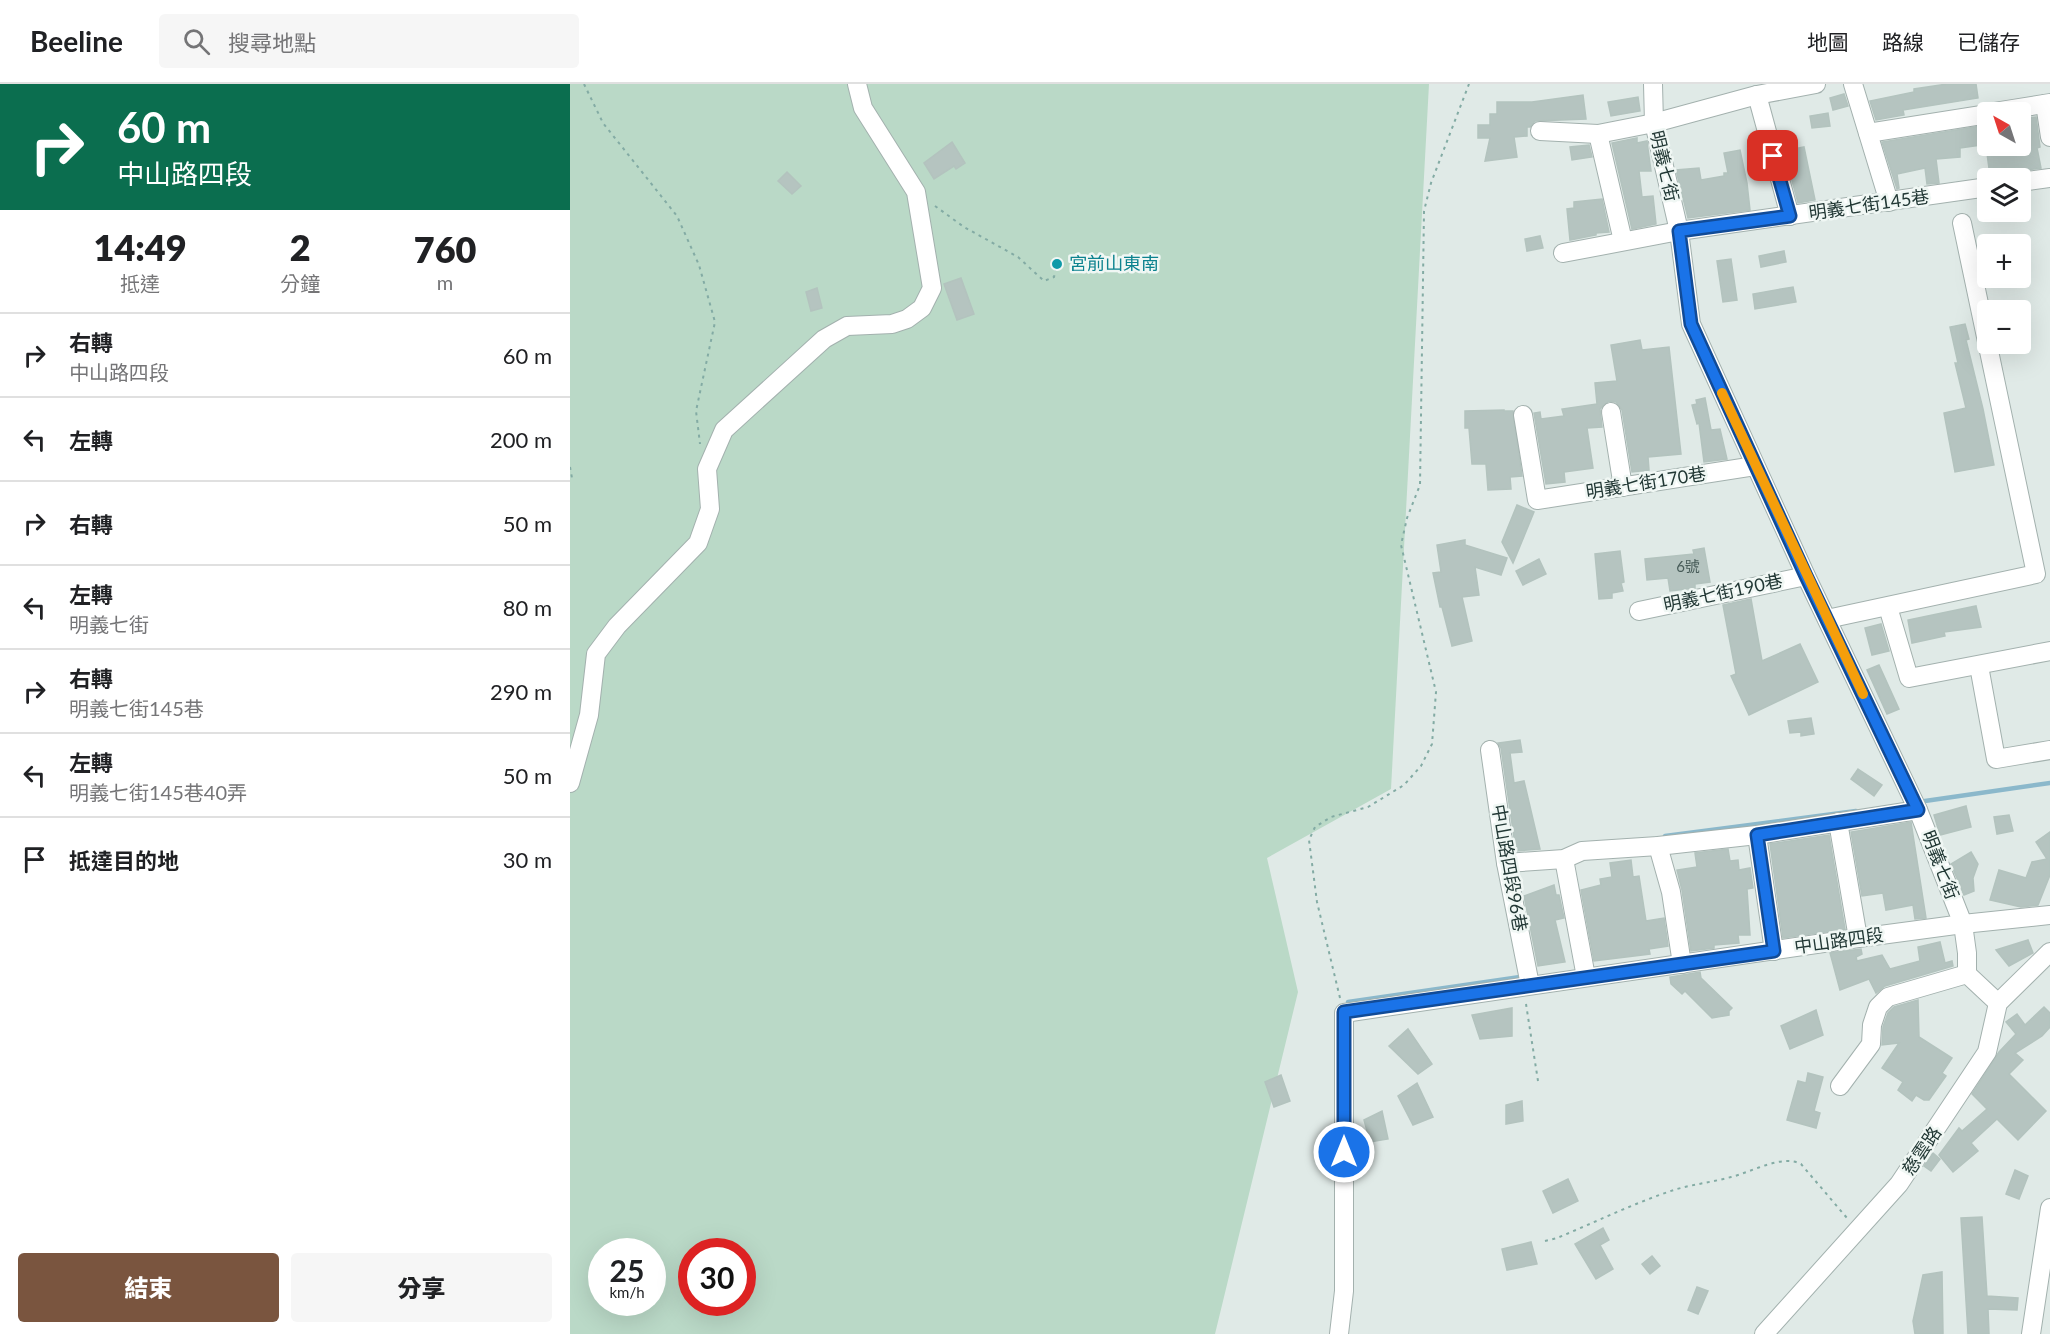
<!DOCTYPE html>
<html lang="zh-TW">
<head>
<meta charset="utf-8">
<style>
	:root { --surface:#fff; --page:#f6f6f6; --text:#202124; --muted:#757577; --line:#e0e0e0; --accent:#7a553f }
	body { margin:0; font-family:Lato,"Noto Sans TC",sans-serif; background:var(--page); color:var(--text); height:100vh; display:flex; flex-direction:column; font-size:22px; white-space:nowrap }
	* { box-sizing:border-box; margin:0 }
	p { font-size:20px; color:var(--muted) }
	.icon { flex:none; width:33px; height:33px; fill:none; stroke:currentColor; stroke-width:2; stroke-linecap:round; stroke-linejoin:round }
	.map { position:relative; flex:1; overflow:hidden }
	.side { display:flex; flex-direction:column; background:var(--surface); width:570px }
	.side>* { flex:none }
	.hud { background:#0b6e4f; color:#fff; overflow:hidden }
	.needle { width:39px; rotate:321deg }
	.controls { position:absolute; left:1407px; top:18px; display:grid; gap:12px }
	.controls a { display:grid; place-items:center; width:54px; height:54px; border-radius:6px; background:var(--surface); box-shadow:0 6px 24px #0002; font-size:30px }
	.speed { position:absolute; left:18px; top:1154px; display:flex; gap:12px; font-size:30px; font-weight:700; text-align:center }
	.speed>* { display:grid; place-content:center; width:78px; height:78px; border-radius:50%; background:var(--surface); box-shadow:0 6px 24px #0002; line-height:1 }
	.speed small { font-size:15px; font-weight:400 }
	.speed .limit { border:9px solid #d22; background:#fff; color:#111 }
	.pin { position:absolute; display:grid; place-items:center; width:51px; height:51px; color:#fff; margin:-26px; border-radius:12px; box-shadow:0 3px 9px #0006 }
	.me { position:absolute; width:66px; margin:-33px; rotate:0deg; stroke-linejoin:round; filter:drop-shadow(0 0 4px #0008) }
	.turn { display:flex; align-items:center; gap:21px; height:126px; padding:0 18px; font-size:27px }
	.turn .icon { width:78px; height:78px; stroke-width:2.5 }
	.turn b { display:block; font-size:42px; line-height:51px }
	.eta { display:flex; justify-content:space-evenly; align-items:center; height:102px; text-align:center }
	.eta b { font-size:36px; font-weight:800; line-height:42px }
	.action { display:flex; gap:12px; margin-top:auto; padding:12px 18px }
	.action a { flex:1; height:69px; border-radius:6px; background:var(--accent); color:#fff; font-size:24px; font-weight:800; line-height:69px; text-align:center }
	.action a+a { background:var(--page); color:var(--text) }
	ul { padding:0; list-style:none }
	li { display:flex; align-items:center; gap:18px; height:84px; padding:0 18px; border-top:2px solid var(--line) }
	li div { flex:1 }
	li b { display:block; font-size:22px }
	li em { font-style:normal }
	header { display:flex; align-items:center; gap:36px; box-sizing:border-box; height:84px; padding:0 30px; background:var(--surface); border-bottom:2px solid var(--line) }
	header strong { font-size:28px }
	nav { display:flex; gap:33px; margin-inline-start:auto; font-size:21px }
	.search { width:420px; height:54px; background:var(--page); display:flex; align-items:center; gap:15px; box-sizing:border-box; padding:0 21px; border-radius:6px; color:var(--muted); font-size:22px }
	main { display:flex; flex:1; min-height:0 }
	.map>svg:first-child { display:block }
	.green { fill:#bad9c7; fill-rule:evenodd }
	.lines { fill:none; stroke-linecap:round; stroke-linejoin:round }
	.stream { stroke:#8bb8cb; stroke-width:4.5 }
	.building { fill:#b5c4c0; stroke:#b3c3be; stroke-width:1.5 }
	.minor-casing { stroke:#a3b1ae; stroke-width:20 }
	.path { stroke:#83aba4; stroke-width:2; stroke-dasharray:3 4.5; stroke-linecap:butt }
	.minor { stroke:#fff; stroke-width:18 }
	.route-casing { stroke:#114b97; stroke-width:15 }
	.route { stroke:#1a73e8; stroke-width:10 }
	.slow { stroke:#f59e0b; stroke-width:10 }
	.culture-dot { fill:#0f9aa8; stroke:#f0f7f4; stroke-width:2 }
	.labels { text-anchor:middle; stroke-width:5; stroke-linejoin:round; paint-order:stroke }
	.number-label { font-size:15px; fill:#475b58 }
	.street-label { font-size:18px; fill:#223835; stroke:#f0f7f4 }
	.culture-label { font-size:18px; fill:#0d838f; stroke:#f0f7f4; text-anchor:start }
</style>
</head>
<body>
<header>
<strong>Beeline</strong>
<div class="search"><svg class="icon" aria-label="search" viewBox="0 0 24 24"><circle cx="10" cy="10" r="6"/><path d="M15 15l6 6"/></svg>搜尋地點</div>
<nav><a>地圖</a><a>路線</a><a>已儲存</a></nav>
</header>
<main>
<section class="side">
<div class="hud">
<div class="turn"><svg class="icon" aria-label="right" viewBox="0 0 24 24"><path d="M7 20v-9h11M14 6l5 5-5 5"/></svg><div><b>60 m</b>中山路四段</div></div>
</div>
<div class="eta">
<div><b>14:49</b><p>抵達</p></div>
<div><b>2</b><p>分鐘</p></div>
<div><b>760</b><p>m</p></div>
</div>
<ul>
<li><svg class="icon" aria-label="right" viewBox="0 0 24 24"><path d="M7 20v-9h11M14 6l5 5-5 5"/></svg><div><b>右轉</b><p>中山路四段</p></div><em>60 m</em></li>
<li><svg class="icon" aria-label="left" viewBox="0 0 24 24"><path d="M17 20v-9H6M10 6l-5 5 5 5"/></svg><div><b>左轉</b></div><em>200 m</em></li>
<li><svg class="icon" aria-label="right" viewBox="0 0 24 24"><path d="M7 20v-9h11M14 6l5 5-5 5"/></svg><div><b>右轉</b></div><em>50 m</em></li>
<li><svg class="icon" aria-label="left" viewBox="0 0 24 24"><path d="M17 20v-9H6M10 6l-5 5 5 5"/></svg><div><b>左轉</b><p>明義七街</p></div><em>80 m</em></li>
<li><svg class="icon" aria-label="right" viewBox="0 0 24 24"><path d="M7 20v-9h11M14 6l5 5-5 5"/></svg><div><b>右轉</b><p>明義七街145巷</p></div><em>290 m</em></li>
<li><svg class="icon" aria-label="left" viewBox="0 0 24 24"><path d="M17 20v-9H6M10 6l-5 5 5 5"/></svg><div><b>左轉</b><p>明義七街145巷40弄</p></div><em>50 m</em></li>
<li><svg class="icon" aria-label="arrive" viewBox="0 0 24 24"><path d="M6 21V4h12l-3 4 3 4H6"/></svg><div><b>抵達目的地</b></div><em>30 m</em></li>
</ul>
<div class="action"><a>結束</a><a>分享</a></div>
</section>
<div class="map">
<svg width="1480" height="1250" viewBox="0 0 1480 1250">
	<rect width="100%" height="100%" fill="#e0eae7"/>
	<path class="green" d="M0,0H859L821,705L697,774L728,908L645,1250H0ZM32,1167H82V1218H32ZM122,1167H172V1218H122Z"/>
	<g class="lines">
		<g class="stream">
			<polyline points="1348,718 1480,699"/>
			<polyline points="1095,752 1286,727"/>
			<polyline points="778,918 950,893 953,890"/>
		</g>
	</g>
	<g class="building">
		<polygon points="1377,0 1406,0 1408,14 1333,26 1334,31 1306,36 1300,17 1344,8 1344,5"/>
		<polygon points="1274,10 1278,22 1263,26 1260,14"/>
		<polygon points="1013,11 1016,35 965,37 960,43 957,43 957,52 944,53 947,73 915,77 920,54 908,54 908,41 920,41 920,30 927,30 927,18 962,18"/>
		<polygon points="1068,13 1070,27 1041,32 1038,18"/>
		<polygon points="1258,29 1260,42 1242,44 1240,32"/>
		<polygon points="1466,33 1470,63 1467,64 1471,84 1448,87 1438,94 1425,94 1420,92 1417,69 1450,62 1450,35"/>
		<polygon points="1418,41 1418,60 1390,64 1390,73 1366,75 1369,99 1357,100 1355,84 1327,90 1329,104 1327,105 1312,58"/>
		<polygon points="1067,54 1067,59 1077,57 1078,65 1081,87 1069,87 1072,113 1083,112 1086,140 1062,145 1042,59"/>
		<polygon points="382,58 395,79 386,85 384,82 364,95 354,79"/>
		<polygon points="1019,61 1022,73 1002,76 1000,63"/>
		<polygon points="1234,63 1245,116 1228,119 1214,67"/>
		<polygon points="1170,66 1177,99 1180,126 1118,134 1106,86 1129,84 1131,96 1154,92 1154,89 1158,89 1154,69"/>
		<polygon points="217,88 231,102 222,110 208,97"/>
		<polygon points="1032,115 1039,148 1026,149 1026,151 1000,156 997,125 1004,124 1004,118"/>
		<polygon points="970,152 973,164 957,167 955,155"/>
		<polygon points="1214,167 1216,178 1191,183 1189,172"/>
		<polygon points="1161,175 1167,216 1153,218 1147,177"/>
		<polygon points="391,194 404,230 387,236 374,200"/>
		<polygon points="1223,203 1226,218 1185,225 1183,210"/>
		<polygon points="247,204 252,224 241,227 236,208"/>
		<polygon points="1395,240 1399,255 1396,256 1413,325 1424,381 1385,388 1374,329 1396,324 1385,279 1388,279 1380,243"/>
		<polygon points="1070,256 1072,266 1099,263 1111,370 1078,373 1079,386 1062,388 1052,326 1046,318 1039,317 1030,325 1032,343 1017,344 1023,384 994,388 995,398 976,400 964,329 970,328 971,335 994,332 992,325 1027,320 1025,299 1047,297 1041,261"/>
		<polygon points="1135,314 1141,346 1150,345 1157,375 1134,378 1129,339 1127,340 1122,321 1127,320 1126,316"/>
		<polygon points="934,326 934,327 943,327 952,392 940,393 941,405 918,406 916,380 902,380 899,344 895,344 895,327"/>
		<polygon points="947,421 964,428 943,479 932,458"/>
		<polygon points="895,456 895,461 937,474 931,491 905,483 909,511 892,513 902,557 882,562 872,523 870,523 863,489 871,488 867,461"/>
		<polygon points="1134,464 1140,498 1125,500 1125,504 1100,507 1098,494 1077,496 1075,475 1124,470 1123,466"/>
		<polygon points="1050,467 1054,498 1051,499 1053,507 1042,509 1042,514 1029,515 1025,470"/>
		<polygon points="969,475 976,490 953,501 946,487"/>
		<polygon points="1181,515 1192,577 1230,560 1248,598 1179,631 1161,592 1166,590 1153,521"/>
		<polygon points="1406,522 1411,543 1374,548 1375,552 1342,559 1338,536"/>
		<polygon points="1311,540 1319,567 1302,571 1295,544"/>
		<polygon points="1309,581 1329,625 1317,630 1297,586"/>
		<polygon points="1241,634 1244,650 1231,652 1231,648 1220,649 1218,637"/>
		<polygon points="950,656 952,668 940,669 944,699 954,697 970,765 946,767 931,664 928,659"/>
		<polygon points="1288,685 1312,701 1304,712 1281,695"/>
		<polygon points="1396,722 1401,743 1370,751 1364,731"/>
		<polygon points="1439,731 1443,747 1427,750 1424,733"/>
		<polygon points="1341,738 1356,834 1345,835 1343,821 1316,826 1313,809 1292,812 1281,748"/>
		<polygon points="1480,748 1480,791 1468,821 1451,823 1420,816 1429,786 1456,794 1462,778 1477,775 1466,758"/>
		<polygon points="1259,751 1275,845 1213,854 1200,760"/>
		<polygon points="1158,765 1160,777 1168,776 1169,786 1180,784 1183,804 1177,805 1180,851 1168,851 1169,859 1144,861 1144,864 1121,867 1112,806 1107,786 1127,783 1125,769"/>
		<polygon points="1401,768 1408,780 1403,794 1404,807 1394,811 1381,780"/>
		<polygon points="1061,776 1063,793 1069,792 1076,837 1094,834 1098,862 1079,865 1080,870 1024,877 1011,806 1031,801 1030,795 1042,793 1040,779"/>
		<polygon points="984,801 986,811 989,811 994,834 985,836 995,878 968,882 954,812"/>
		<polygon points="1458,856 1463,869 1439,882 1426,866"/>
		<polygon points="1370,858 1375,879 1382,877 1383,882 1315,902 1306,909 1299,895 1270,906 1260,869 1291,865 1292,870 1286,873 1287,877 1312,871 1320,885 1350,877 1348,863"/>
		<polygon points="1130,888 1131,894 1162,924 1159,927 1159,931 1142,934 1115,907 1112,910 1101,900 1100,893"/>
		<polygon points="1348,916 1349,953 1382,974 1372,989 1376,992 1359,1016 1354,1016 1346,1011 1342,1017 1328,1006 1333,998 1312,984 1329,959 1312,961 1313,943 1318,929 1324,923"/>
		<polygon points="1474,923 1480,929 1480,943 1472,952 1445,969 1453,976 1439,990 1476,1027 1448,1056 1427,1035 1401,1059 1408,1067 1383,1088 1369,1071 1389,1044 1392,1047 1417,1025 1402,1010 1429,968 1446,950 1436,938 1447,930 1455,941"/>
		<polygon points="942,924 942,952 910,955 902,931"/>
		<polygon points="1246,926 1253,951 1220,965 1211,942"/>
		<polygon points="838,945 862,980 848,990 819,962"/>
		<polygon points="1238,989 1253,993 1244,1027 1250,1029 1246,1044 1217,1036 1228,997 1236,999"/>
		<polygon points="711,991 720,1017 704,1023 695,998"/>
		<polygon points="847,999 863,1033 843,1041 828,1012"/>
		<polygon points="952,1017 953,1037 936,1040 936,1021"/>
		<polygon points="812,1027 818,1055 800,1058 794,1036"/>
		<polygon points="1363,1069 1370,1075 1361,1087 1354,1082"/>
		<polygon points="1445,1086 1458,1092 1449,1115 1436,1110"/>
		<polygon points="998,1095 1008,1117 983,1129 973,1107"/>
		<polygon points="1412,1133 1417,1212 1448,1214 1447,1226 1418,1225 1419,1250 1398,1250 1391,1134"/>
		<polygon points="1033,1144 1039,1156 1030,1161 1043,1185 1026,1195 1005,1160"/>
		<polygon points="961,1158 967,1180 937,1186 932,1165"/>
		<polygon points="1082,1172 1090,1182 1080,1190 1072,1180"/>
		<polygon points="1372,1188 1373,1250 1345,1250 1343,1237 1353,1191"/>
		<polygon points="1127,1203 1138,1207 1128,1230 1118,1226"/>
	</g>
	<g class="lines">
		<defs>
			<g id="minor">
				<polyline points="1083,0 1084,39 1109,147 1121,240 1236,492 1348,726 1393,840 1397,869 1397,890 1428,919"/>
				<polyline points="1283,0 1319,118"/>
				<polyline points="1187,11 1220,132"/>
				<polyline points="1475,20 1480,53"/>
				<polyline points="1424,28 1480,19"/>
				<polyline points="970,47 1028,50 1084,39 1187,11 1246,0"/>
				<polyline points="1298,49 1418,30"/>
				<polyline points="1028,50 1053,157"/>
				<polyline points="1450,98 1480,94"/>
				<polyline points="993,169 1109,147 1418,103"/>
				<polyline points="1041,328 1053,403"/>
				<polyline points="953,331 967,416 1185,382"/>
				<polyline points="1318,523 1339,594 1480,567"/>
				<polyline points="1069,527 1236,492"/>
				<polyline points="1257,535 1466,490 1392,139"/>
				<polyline points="1409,582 1426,675 1480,666"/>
				<polyline points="920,666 936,779 960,901"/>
				<polyline points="0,699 19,631 26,570 47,542 128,459 140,425 137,385 154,346 254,255 277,242 322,240 337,235 352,224 362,204 346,108 293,24 287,0"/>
				<polyline points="1268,738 1288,854"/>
				<polyline points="1187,751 1204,867"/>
				<polyline points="1088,762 1101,808 1112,880"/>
				<polyline points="994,775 1016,893"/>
				<polyline points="936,779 994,775 1012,767 1088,762 1187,751 1348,726"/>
				<polyline points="1270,1002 1301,960 1302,941 1308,923 1318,913 1397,890"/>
				<polyline points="769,1250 774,1207 774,929 1288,854 1393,840 1480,831"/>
				<polyline points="1194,1250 1329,1100 1417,968 1428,919 1480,868"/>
				<polyline points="1461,1250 1480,1124"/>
			</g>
		</defs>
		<use href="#minor" class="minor-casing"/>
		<g class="path">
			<polyline points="14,0 33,39 107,132 129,181 145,238 126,327 130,360"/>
			<polyline points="365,122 394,143 448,173 474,197 484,193 487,180"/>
			<polyline points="0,383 2,394 0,397"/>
			<polyline points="770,914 747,818 739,756 745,743 761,733 798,723 834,701 851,682 862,660 866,608 831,461 837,434 850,401 854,127 861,99 899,0"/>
			<polyline points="956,920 968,997"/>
			<path d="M975,1157L987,1154C1026,1138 1066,1118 1107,1105C1125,1100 1143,1098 1161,1093C1182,1088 1212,1070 1231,1080L1277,1134"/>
		</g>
		<use href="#minor" class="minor"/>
	</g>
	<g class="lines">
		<defs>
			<polyline id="route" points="774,1068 774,928 1204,867 1187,751 1348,726 1236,492 1121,240 1109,147 1220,132 1203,72"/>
		</defs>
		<use href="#route" class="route-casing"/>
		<use href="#route" class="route"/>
		<polyline class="slow" points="1152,309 1293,610"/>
	</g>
	<circle class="culture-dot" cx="487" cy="180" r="6"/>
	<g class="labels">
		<g class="number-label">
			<text x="1118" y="488">6號</text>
		</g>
		<g class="street-label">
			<text transform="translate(1094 82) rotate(77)" y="6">明義七街</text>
			<text transform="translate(1299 121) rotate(-8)" y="6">明義七街145巷</text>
			<text transform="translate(1076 399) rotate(-9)" y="6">明義七街170巷</text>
			<text transform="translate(1153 509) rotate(-12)" y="6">明義七街190巷</text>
			<text transform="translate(1370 781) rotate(69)" y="6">明義七街</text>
			<text transform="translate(939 784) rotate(80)" y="6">中山路四段96巷</text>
			<text transform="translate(1269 857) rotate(-8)" y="6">中山路四段</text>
			<text transform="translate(1352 1067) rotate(-56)" y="6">慈雲路</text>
		</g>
		<g class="culture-label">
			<text x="499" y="186">宮前山東南</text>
		</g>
	</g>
</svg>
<div class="controls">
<a><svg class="needle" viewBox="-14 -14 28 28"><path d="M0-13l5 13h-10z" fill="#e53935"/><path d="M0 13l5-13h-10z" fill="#757577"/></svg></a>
<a><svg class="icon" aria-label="layers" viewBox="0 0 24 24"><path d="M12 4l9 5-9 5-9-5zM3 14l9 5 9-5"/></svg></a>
<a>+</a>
<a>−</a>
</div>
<div class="speed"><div>25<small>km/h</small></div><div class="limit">30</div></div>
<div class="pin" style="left:1203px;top:72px;background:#d93025"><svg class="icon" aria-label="arrive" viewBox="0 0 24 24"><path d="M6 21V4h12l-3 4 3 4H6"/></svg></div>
<svg class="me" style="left:774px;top:1068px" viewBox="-20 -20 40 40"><circle r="17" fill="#1a73e8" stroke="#fff" stroke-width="3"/><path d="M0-11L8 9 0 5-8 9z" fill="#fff"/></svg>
</div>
</main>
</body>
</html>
